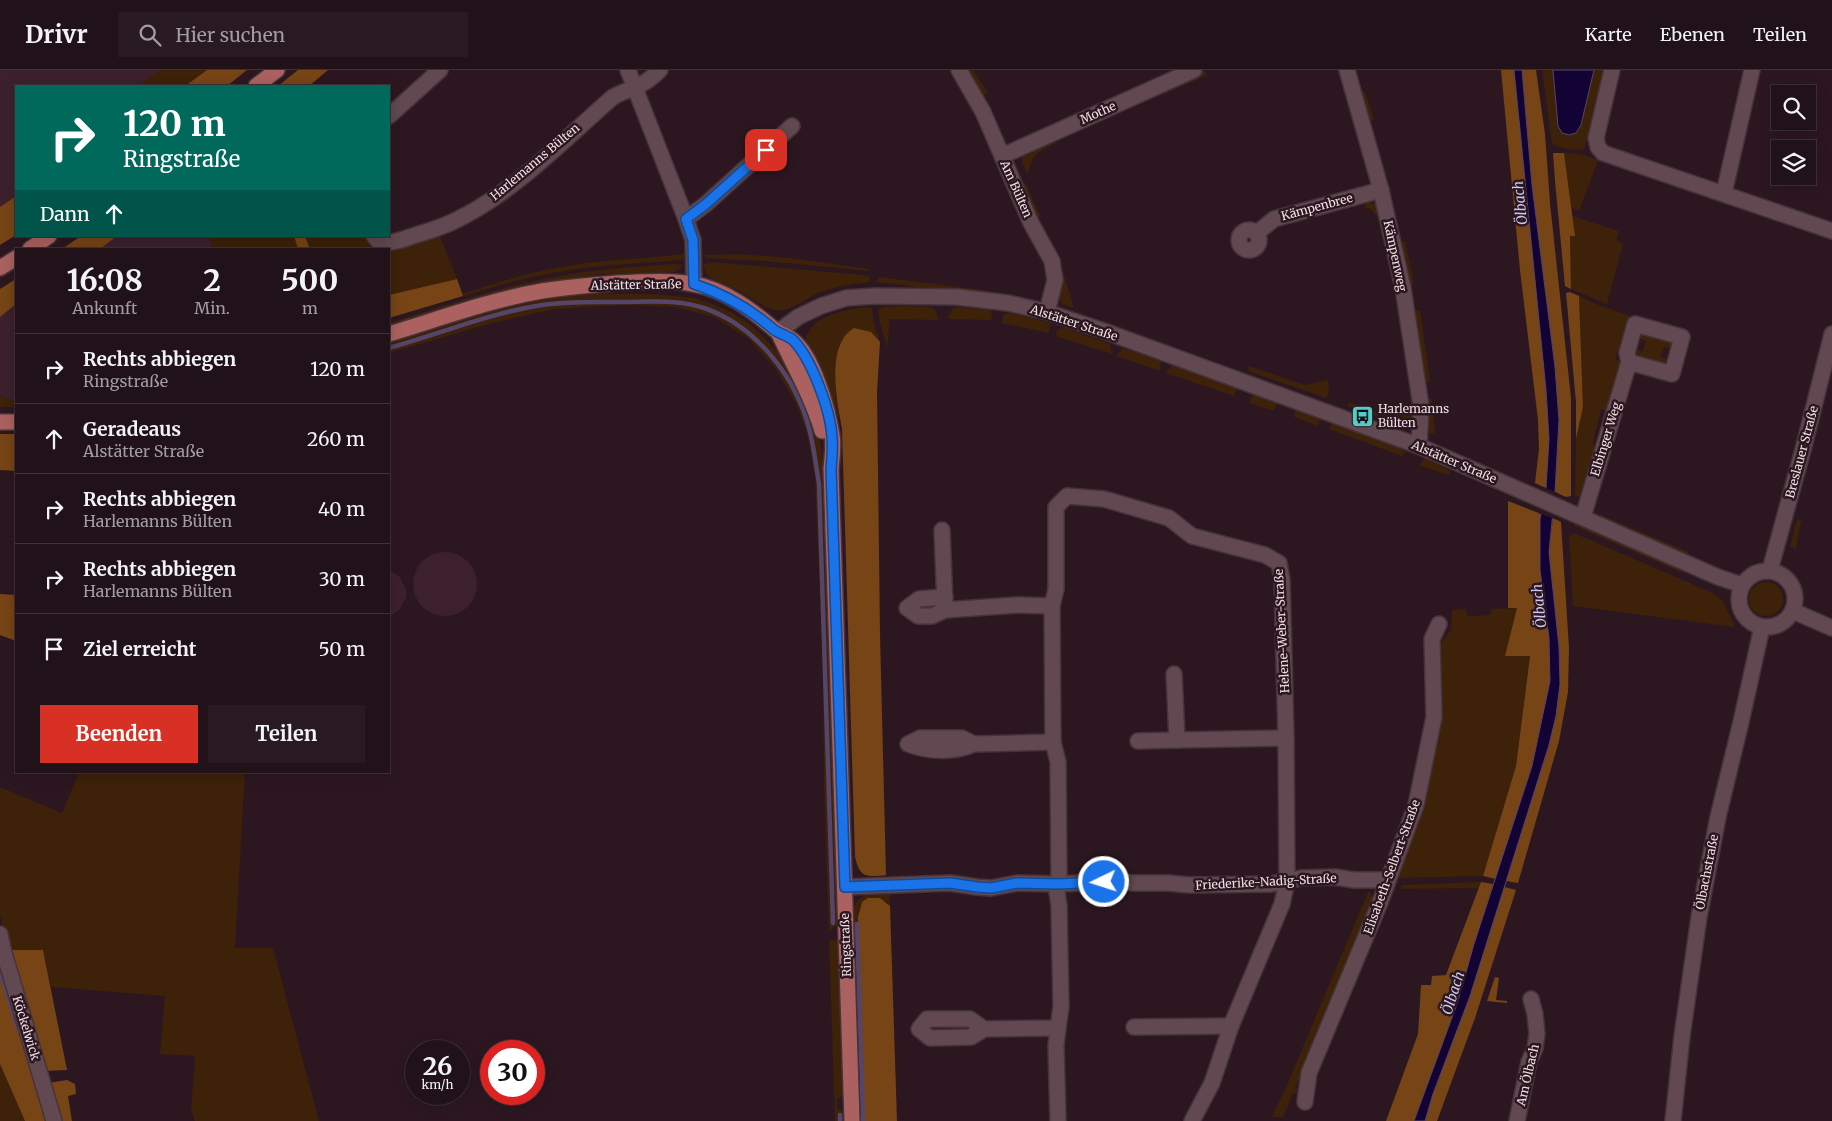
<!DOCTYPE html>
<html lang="de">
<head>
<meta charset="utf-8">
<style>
	:root { --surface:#211118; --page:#291a21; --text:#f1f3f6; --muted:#a29da2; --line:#3e3137; --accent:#d93025 }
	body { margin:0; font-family:Merriweather,serif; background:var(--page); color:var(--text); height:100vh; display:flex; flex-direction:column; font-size:19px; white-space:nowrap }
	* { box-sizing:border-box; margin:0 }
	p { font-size:16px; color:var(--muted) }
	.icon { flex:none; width:28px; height:28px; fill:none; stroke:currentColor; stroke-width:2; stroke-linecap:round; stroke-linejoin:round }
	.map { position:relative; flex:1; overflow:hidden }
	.sheet { position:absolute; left:15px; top:178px; width:375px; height:525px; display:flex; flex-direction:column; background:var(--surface); border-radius:0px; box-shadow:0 2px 12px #0003,0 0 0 1px var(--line) }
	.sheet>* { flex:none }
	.banner { position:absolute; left:15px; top:15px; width:375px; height:152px; border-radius:0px; box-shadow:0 2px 12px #0003,0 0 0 1px var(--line); background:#00695c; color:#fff; overflow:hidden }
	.controls { position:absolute; left:1771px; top:15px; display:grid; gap:10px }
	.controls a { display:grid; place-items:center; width:45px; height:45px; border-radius:0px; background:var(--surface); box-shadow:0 2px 12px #0003,0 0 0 1px var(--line); font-size:25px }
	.speed { position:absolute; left:405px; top:970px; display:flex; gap:10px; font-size:25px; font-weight:700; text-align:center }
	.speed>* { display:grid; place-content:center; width:65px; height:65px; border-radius:50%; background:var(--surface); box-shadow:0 2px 12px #0003,0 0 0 1px var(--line); line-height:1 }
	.speed small { font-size:12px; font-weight:400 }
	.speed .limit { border:8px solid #d22; background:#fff; color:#111 }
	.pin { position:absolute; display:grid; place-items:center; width:42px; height:42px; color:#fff; margin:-21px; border-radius:10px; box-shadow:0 2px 8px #0006 }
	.me { position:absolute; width:55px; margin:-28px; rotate:266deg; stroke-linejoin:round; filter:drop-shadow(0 0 4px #0008) }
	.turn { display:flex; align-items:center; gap:18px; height:105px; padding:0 25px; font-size:22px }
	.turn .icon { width:65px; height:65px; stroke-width:2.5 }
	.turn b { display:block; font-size:35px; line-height:42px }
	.then { display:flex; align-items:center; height:48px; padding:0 25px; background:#0003; gap:10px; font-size:19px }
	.eta { display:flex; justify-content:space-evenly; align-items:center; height:85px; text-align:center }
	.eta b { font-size:30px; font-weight:700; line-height:35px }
	.action { display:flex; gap:10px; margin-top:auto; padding:10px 25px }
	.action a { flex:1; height:58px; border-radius:0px; background:var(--accent); color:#fff; font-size:20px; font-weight:700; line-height:58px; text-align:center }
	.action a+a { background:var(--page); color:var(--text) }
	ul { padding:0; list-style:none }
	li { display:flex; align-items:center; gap:15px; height:70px; padding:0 25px; border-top:1px solid var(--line) }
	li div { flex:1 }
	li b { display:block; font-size:19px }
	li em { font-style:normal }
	header { display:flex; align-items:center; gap:30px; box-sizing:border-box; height:70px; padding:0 25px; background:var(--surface); border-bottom:1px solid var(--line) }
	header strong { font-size:24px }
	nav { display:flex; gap:28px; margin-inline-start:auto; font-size:18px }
	.search { width:350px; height:45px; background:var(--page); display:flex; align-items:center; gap:12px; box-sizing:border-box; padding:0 18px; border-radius:0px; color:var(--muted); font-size:19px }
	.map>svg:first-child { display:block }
	.built { fill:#3c212c }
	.green { fill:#3d2109 }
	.forest { fill:#774416 }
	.water { fill:#130335; stroke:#55456a }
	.pier { fill:#2c1720 }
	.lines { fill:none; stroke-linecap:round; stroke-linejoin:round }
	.stream { stroke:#55456a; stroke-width:4.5 }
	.minor-casing { stroke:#443339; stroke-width:18 }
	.major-casing { stroke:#443339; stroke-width:18 }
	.minor { stroke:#614851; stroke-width:15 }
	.major { stroke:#aa615f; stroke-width:15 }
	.route-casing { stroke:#114b97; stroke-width:12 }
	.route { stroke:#1a73e8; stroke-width:9 }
	.labels { text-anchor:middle; stroke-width:5; stroke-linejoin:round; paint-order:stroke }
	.street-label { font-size:12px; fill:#eedfe4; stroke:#2c1720 }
	.poi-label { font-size:12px; fill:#eedfe4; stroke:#2c1720; text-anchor:start }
	.water-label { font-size:14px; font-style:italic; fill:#ccc8f1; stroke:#2c1720 }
</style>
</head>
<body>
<header>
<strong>Drivr</strong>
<div class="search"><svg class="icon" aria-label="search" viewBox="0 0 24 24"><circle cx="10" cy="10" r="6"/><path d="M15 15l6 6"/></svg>Hier suchen</div>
<nav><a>Karte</a><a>Ebenen</a><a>Teilen</a></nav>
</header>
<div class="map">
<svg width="1832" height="1051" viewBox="0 0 1832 1051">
	<rect width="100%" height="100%" fill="#2c1720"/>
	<g class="built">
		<polygon points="0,0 183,0 163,16 16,16 16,126 0,137"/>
		<polygon points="117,166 209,166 214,179 100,179"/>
		<polygon points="16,234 16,330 11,330 0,325 0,247"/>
		<circle cx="445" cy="514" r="32"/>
		<polygon points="389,500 400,507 406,520 406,527 400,539 389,547"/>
	</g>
	<g class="green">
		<polygon points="161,0 207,0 185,16 137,16"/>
		<polygon points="964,0 973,0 988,23 980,26"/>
		<path d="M1542,0H1604L1584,79C1575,81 1560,80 1552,73Z"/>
		<polygon points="1205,1 1207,5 1164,24 1163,20"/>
		<polygon points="1365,21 1374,50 1366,52 1358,24"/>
		<path d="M1054,69L1056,73C1037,82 1032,84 1028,105L1022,92V84Z"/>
		<polygon points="1564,83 1580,84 1598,90 1579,141 1571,137"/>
		<polygon points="1025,112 1041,147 1038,149 1035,147 1022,115"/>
		<polygon points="1367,131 1376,135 1381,149 1379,150 1371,139 1365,138"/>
		<polygon points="1572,146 1619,161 1616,170 1623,174 1607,234 1571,219 1570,166 1575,166"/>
		<polygon points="439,164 457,209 389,225 389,180 427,169"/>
		<polygon points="209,166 294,166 298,179 214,179"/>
		<polygon points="305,166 367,166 373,179 310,179"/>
		<polygon points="1405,171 1414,214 1407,216 1397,173"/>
		<path d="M688,183V187L681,190C636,194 592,195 548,204C519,209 491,218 463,226L462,224C498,212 536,200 573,195C611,189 650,189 688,183Z"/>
		<polygon points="738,184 790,188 869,199 869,201 765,191 707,188 703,185"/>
		<path d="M711,192L864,205L869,206L870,212C853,214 837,216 821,222C805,228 789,245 771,239C757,234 745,223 731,217C719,212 705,209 703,194Z"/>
		<path d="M673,194L685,195L674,202L599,204L516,219L389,256V253C444,236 499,217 555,207C594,199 633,197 673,194Z"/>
		<polygon points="1059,198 1062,198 1074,238 1062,234 1057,227"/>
		<polygon points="879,207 983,220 1030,230 876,212"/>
		<path d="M597,224H652L695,228L712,234L729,241L747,252L759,262L786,291L818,359L823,392L826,431L837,843V855L829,862L824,715L823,600L815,407L807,363L796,333L775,298L748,268L714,247L676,237L624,235L554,239L492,253L389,283V271C459,250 523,228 597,224Z"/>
		<polygon points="1579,226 1601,236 1630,246 1615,290 1619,291 1622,298 1607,341 1601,339 1593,373 1595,379 1579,427 1575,426 1576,369 1583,337"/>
		<path d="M905,236L932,237L936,241L938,250L890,249L887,280C885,265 879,255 878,239L883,237Z"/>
		<path d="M867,237L872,238L874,254L880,272L871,262L835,296L836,327L840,349L831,334L805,277C805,246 843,240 867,237Z"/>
		<polygon points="957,237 988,239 991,241 992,250 948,249 952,239"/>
		<polygon points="1420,240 1430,311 1424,312 1412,245 1414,241"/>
		<polygon points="1011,243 1050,253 1049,263 1002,253 1004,244"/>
		<polygon points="1062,257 1110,274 1112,284 1056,266 1057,261"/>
		<polygon points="1645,260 1671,269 1675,277 1674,279 1664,277 1660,287 1671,290 1670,293 1662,297 1635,287 1633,278 1643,281 1646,271 1636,267 1637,264"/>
		<polygon points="1122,278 1161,291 1160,301 1117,286"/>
		<polygon points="1172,295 1237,317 1234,326 1166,303"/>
		<polygon points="1249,296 1305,315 1328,310 1329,323 1326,328 1248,301"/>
		<polygon points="1253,324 1278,332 1274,341 1249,333"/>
		<polygon points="0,325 11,330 16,330 16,337 0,337"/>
		<polygon points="1427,329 1432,329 1435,365 1427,362"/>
		<path d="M1413,330C1416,340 1415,347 1412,356L1407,357L1348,336V332L1391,347L1404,342Z"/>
		<polygon points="1296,339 1321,347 1318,356 1294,347"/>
		<polygon points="1332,352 1398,377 1405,382 1402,386 1329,359"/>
		<polygon points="1424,388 1451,401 1449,405 1420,396"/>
		<polygon points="1599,444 1688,482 1688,484 1601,449"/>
		<polygon points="1797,449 1801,450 1796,479 1790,477"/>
		<polygon points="1573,451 1666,492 1687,505 1575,456"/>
		<polygon points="1574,463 1713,523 1723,531 1735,557 1573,536 1569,466"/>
		<circle cx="1766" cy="529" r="17"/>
		<polygon points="1518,538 1506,586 1530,585 1516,696 1483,806 1394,808 1418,744 1438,577 1451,560 1452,540 1466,539 1467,546 1491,545 1491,539"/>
		<polygon points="80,701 245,701 235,878 273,878 319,1051 195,1051 191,1040 195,986 160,984 165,926 51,917 43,880 7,880 0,844 0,717 62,743"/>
		<polygon points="1481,812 1479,818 1401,819 1401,815"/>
		<polygon points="1369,820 1373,829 1295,1018 1299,1020 1297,1024 1293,1023 1283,1047 1272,1047 1287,1015"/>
		<path d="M890,823V836L886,831L862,832L859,840L864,1051H859L852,840C860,821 872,824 890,823Z"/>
		<polygon points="829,869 838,871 843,1024 840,1028 837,1029 837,1038 844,1042 844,1051 835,1051"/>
		<polygon points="0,994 25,1051 0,1051"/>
	</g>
	<g class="forest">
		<polygon points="207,0 247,0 227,16 185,16"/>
		<polygon points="298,0 328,0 309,16 278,16"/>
		<polygon points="1501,0 1514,0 1516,17 1546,320 1549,369 1546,418 1535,413 1539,379 1538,350 1520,200"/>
		<polygon points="1522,0 1536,0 1545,64 1550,133 1571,328 1571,426 1566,427 1555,422 1559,350 1555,297 1532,115"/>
		<polygon points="1564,83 1575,166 1570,166 1571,219 1565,216 1555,111 1553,83"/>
		<polygon points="16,126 16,165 0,175 0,137"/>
		<polygon points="81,166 117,166 100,179 62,179"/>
		<polygon points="294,166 305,166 310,179 298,179"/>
		<polygon points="16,209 16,234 0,247 0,219"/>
		<polygon points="457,209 463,226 389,248 389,225"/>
		<polygon points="1570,222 1579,226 1583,337 1576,369 1576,332 1566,223"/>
		<path d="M854,258L871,262L880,272L877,322L880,563L886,805C866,807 860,808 855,787L842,359C837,332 825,275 854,258Z"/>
		<polygon points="0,364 16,364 16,401 0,400"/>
		<polygon points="1508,431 1541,444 1549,568 1550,611 1532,696 1496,809 1483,806 1516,696 1530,586 1505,586 1517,538 1508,538"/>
		<polygon points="1553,448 1561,452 1569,578 1568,622 1559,671 1518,813 1506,811 1549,675 1556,646 1560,614 1559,577 1549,482"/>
		<polygon points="0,524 16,525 16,571 0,565"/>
		<polygon points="1481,812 1493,814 1457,934 1414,1051 1386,1051 1418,964 1421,915 1431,915 1432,906 1446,905"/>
		<polygon points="1504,817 1516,820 1475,948 1437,1051 1425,1051 1433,1024 1470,926"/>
		<polygon points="868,828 880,828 890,836 897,1051 864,1051 858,847 862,832"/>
		<polygon points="7,880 43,880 67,1000 42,1001"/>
		<polygon points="0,883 49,1051 25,1051 0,994"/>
		<polygon points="1495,907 1499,908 1496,930 1507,931 1507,933 1487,931"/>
		<polygon points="67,1010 75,1014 76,1024 68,1026 72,1051 59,1051 47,1013"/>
	</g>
	<g class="water">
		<polygon points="1514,0 1522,0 1532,115 1555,297 1559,350 1555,422 1549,482 1559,577 1560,614 1556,646 1549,675 1470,926 1433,1024 1425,1051 1414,1051 1457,934 1474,874 1532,696 1550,611 1549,568 1540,500 1540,449 1546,418 1549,369 1546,320"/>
		<polygon points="1553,0 1594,0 1581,55 1576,63 1569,65 1562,63 1558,56"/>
	</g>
	<polygon class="pier" points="1543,417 1558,423 1555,449 1538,443"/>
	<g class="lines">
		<g class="stream">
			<path d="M389,278C439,264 490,243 542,235C568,231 595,232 621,232C648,232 677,229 704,238C756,256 795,306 809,358C814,377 816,395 819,414L833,853"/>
			<polyline points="857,854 863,1051"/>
			<polyline points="0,901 18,959"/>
			<polyline points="840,1045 840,1051"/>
		</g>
		<defs>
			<g id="minor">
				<polyline points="628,0 686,149 706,134 792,56"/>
				<polyline points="959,0 983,42 1031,153 1052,191 1055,210 1047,242"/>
				<polyline points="1347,0 1381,120 1403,218 1421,336 1419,376"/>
				<polyline points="1612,0 1596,68 1598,77 1603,83 1832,161"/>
				<polyline points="389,46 440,0"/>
				<polyline points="1002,86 1194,0"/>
				<polyline points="1724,123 1752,0"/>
				<polyline points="686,149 693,170 694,214"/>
				<circle cx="1249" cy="170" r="10"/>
				<polyline points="1257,163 1274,149 1381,120"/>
				<path d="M374,166L379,172C392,174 404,169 416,165C433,160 451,154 466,145C520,116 567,67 613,27C621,22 628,21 636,17C646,13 653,7 660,0"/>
				<polyline points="778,262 798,247 821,236 846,228 875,226 957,227 1008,233 1047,242 1104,261 1419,376 1718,507 1742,515"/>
				<polyline points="1583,447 1629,292 1627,283 1635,254 1682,267 1672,304 1629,292"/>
				<polyline points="942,460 945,536"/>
				<polyline points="1770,500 1804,376 1832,264"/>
				<circle cx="1767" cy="529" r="28"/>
				<polyline points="945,527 919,529 907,538 918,546 932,546 945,540 1017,535 1052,536"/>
				<polyline points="1793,541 1832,558"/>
				<polyline points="1174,604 1177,670 1286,668"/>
				<polyline points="1138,671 1177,670"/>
				<path d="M974,674L962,668H920L908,674C928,682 954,683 974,674L1053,672"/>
				<polyline points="845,817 950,813 977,817 991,818 1017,813 1058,814 1121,811 1132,813 1168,813 1189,815 1271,814 1301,808 1335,807 1354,810 1388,810"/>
				<polyline points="0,864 4,883 54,1051"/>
				<polyline points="1134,957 1231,956"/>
				<polyline points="984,959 970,949 927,949 919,959 930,968 971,967 984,959 1058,958 1061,937 1059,836 1057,822 1059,807 1058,692 1053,672 1052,536 1056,519 1056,437 1067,426 1104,429 1169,448 1192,466 1265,485 1279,493 1282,510 1286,668 1287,811 1282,834 1231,956 1212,1013 1192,1051"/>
				<polyline points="1305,1032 1309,1003 1381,830 1416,735 1434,647 1432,569 1439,554"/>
				<polyline points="1058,1051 1056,975 1058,958"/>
				<polyline points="1517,1051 1529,992 1535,978 1537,964 1535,944 1531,929"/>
				<polyline points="1673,1051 1682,966 1699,847 1718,747 1741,652 1762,557"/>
			</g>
			<g id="major">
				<polyline points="256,16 277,0"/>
				<polyline points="30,179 49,166"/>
				<polyline points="0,198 16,188"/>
				<path d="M778,262C793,295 812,326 822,361"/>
				<path d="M389,264C439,249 490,230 542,221C567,217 592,215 617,213C642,212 668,210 693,214C724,219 752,240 775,260C780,264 786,265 791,269C813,284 828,340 832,365C834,376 832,388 831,399L852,1051"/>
				<polyline points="0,352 16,352"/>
			</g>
		</defs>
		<use href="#minor" class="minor-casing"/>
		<use href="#major" class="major-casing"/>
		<use href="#minor" class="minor"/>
		<use href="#major" class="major"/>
	</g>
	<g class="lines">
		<defs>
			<path id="route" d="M766,80L706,134L686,149L693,170L694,214C724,224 749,238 773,259C779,264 787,265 793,270C812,289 831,342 832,368C833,379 832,389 831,399L845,817L950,813L977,817L991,818L1017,813L1058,814L1104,812"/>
		</defs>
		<use href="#route" class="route-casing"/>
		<use href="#route" class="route"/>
	</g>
	<defs>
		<symbol id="bus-square" viewBox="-11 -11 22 22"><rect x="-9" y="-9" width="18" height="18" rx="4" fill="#52cdcc" stroke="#2c1720"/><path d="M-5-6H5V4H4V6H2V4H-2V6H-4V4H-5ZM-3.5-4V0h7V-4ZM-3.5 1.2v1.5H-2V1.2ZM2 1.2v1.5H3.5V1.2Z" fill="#111"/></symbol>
	</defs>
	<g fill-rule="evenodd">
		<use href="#bus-square" x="1350" y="334" width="25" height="25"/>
	</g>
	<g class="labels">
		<g class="street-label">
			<text transform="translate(1098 43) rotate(-24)" y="4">Mothe</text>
			<text transform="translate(535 92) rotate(-40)" y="4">Harlemanns Bülten</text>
			<text transform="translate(1016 119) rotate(66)" y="4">Am Bülten</text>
			<text transform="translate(1317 137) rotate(-15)" y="4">Kämpenbree</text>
			<text transform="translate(1395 186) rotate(78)" y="4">Kämpenweg</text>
			<text transform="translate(636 215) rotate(-1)" y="4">Alstätter Straße</text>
			<text transform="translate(1074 253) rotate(18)" y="4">Alstätter Straße</text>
			<text transform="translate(1606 369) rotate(-73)" y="4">Elbinger Weg</text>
			<text transform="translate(1802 382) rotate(-75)" y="4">Breslauer Straße</text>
			<text transform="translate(1454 392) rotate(23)" y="4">Alstätter Straße</text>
			<text transform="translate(1282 561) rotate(-93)" y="4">Helene-Weber-Straße</text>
			<text transform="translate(1392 797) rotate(-70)" y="4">Elisabeth-Selbert-Straße</text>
			<text transform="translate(1707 802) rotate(-79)" y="4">Ölbachstraße</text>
			<text transform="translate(1266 812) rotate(-3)" y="4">Friederike-Nadig-Straße</text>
			<text transform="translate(846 875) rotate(-92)" y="4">Ringstraße</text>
			<text transform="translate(26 958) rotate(73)" y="4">Köckelwick</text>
			<text transform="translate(1528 1005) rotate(-77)" y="4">Am Ölbach</text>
		</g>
		<g class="poi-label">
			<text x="1378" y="343">Harlemanns<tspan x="1378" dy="14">Bülten</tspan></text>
		</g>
		<g class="water-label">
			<text transform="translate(1520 133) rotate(-96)" y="5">Ölbach</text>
			<text transform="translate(1539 536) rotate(-96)" y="5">Ölbach</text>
			<text transform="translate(1453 923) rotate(-72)" y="5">Ölbach</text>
		</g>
	</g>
</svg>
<div class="controls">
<a><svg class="icon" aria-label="search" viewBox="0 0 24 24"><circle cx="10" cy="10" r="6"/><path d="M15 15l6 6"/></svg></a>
<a><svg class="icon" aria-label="layers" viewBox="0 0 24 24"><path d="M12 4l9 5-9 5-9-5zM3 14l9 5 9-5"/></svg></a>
</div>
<div class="speed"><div>26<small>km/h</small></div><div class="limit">30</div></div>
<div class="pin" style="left:766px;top:80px;background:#d93025"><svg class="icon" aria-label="arrive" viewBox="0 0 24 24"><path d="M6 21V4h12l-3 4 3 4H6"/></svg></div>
<svg class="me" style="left:1104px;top:812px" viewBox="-20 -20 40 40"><circle r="17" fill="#1a73e8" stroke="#fff" stroke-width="3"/><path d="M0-11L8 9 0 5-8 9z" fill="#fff"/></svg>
<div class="banner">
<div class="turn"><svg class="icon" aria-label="right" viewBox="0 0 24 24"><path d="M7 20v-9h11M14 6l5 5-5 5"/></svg><div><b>120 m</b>Ringstraße</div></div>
<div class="then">Dann<svg class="icon" aria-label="ahead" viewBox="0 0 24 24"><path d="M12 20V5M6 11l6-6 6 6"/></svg></div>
</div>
<section class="sheet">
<div class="eta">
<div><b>16:08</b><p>Ankunft</p></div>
<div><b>2</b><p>Min.</p></div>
<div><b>500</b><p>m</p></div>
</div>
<ul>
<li><svg class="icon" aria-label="right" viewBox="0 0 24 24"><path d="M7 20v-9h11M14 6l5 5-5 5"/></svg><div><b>Rechts abbiegen</b><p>Ringstraße</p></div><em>120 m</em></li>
<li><svg class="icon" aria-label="ahead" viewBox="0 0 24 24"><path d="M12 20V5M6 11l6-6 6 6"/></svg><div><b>Geradeaus</b><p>Alstätter Straße</p></div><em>260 m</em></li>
<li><svg class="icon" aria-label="right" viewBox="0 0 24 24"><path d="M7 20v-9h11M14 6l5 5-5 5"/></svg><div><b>Rechts abbiegen</b><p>Harlemanns Bülten</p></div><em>40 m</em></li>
<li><svg class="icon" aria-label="right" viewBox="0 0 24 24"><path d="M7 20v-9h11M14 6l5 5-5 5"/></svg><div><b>Rechts abbiegen</b><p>Harlemanns Bülten</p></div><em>30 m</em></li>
<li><svg class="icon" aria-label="arrive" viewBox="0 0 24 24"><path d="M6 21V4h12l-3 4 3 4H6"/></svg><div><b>Ziel erreicht</b></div><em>50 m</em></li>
</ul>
<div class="action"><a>Beenden</a><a>Teilen</a></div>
</section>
</div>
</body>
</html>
